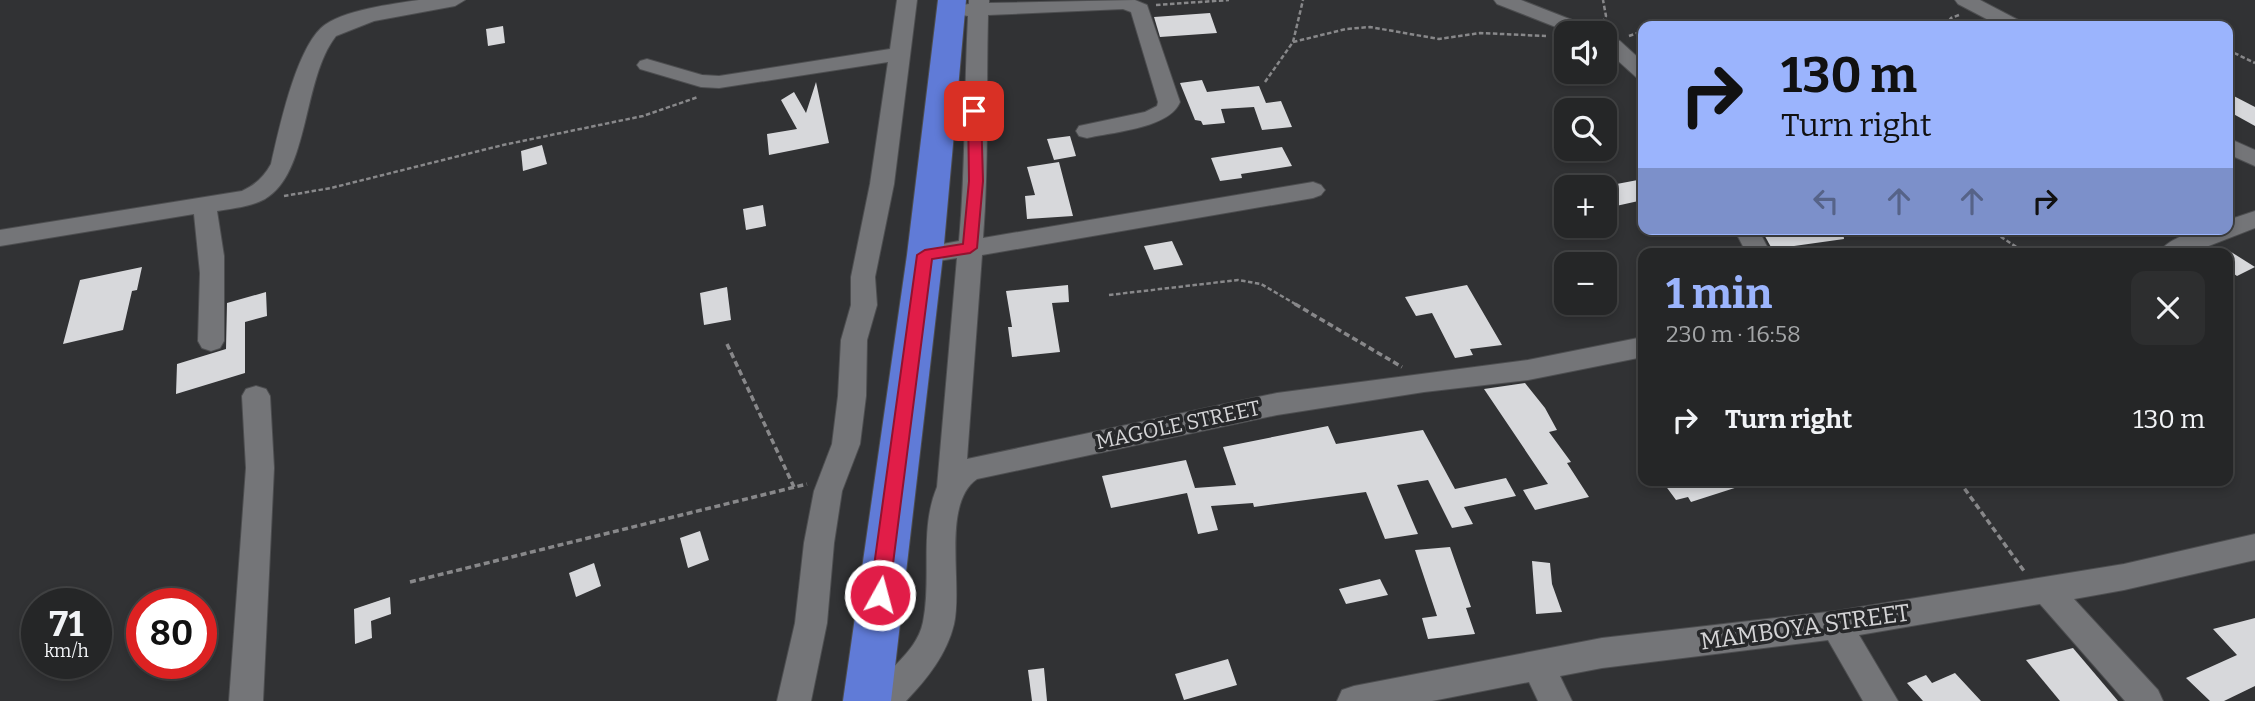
<!DOCTYPE html>
<html lang="en">
<head>
<meta charset="utf-8">
<style>
	:root { --surface:#252627; --page:#2d2e2f; --text:#f1f3f6; --muted:#a3a5a7; --line:#424344; --accent:#9bb4fd }
	body { margin:0; font-family:Bitter,serif; background:var(--page); color:var(--text); height:100vh; display:flex; flex-direction:column; font-size:26px; white-space:nowrap }
	* { box-sizing:border-box; margin:0 }
	p { font-size:23px; color:var(--muted) }
	.icon { flex:none; width:38px; height:38px; fill:none; stroke:currentColor; stroke-width:2; stroke-linecap:round; stroke-linejoin:round }
	.map { position:relative; flex:1; overflow:hidden }
	.sheet { position:absolute; left:1638px; top:248px; width:595px; height:238px; display:flex; flex-direction:column; background:var(--surface); border-radius:14px; box-shadow:0 4px 10px #0003,0 0 0 2px var(--line) }
	.sheet>* { flex:none }
	.banner { position:absolute; left:1638px; top:21px; width:595px; height:214px; border-radius:14px; box-shadow:0 4px 10px #0003,0 0 0 2px var(--line); background:#9bb4fd; color:#111; overflow:hidden }
	.buttons { position:absolute; left:1554px; top:21px; display:grid; gap:14px }
	.buttons a { display:grid; place-items:center; width:63px; height:63px; border-radius:14px; background:var(--surface); box-shadow:0 4px 10px #0003,0 0 0 2px var(--line); font-size:35px }
	.speed { position:absolute; left:21px; top:588px; display:flex; gap:14px; font-size:35px; font-weight:700; text-align:center }
	.speed>* { display:grid; place-content:center; width:91px; height:91px; border-radius:50%; background:var(--surface); box-shadow:0 4px 10px #0003,0 0 0 2px var(--line); line-height:1 }
	.speed small { font-size:18px; font-weight:400 }
	.speed .limit { border:10px solid #d22; background:#fff; color:#111 }
	.pin { position:absolute; display:grid; place-items:center; width:60px; height:60px; color:#fff; margin:-30px; border-radius:14px; box-shadow:0 4px 10px #0006 }
	.me { position:absolute; width:77px; margin:-38px; rotate:7deg; stroke-linejoin:round; filter:drop-shadow(0 0 5px #0008) }
	.turn { display:flex; align-items:center; gap:24px; height:147px; padding:0 28px; font-size:32px }
	.turn .icon { width:91px; height:91px; stroke-width:2.5 }
	.turn b { display:block; font-size:49px; line-height:60px }
	.lanes { display:flex; align-items:center; height:66px; padding:0 28px; background:#0003; justify-content:center; gap:35px; direction:ltr }
	.lanes .off { opacity:.35 }
	.round { display:grid; place-items:center; flex:none; width:74px; height:74px; border-radius:14px; background:var(--page) }
	.overview { display:flex; align-items:center; justify-content:space-between; height:119px; padding:0 28px }
	h1 { font-size:42px; font-weight:700; line-height:52px; color:var(--accent) }
	ul { padding:0; list-style:none }
	li { display:flex; align-items:center; gap:21px; height:105px; padding:0 28px }
	li div { flex:1 }
	li b { display:block; font-size:26px }
	li em { font-style:normal }
	.map>svg:first-child { display:block }
	.building { fill:#d7d8db }
	.lines { fill:none; stroke-linecap:round; stroke-linejoin:round }
	.minor-casing { stroke:#4d4e50; stroke-width:2 }
	.highway-casing { stroke:#4d4e50; stroke-width:2 }
	.path-far1 { stroke:#88888a; stroke-width:2.5; stroke-dasharray:4.5 2.5; stroke-linecap:butt }
	.path { stroke:#88888a; stroke-width:3.5; stroke-dasharray:6 3.5; stroke-linecap:butt }
	.minor { fill:#747578; fill-rule:evenodd }
	.highway { fill:#607bd7; fill-rule:evenodd }
	.route { fill:#e11d48; stroke:#92132f; stroke-width:2 }
	.labels { text-anchor:middle; stroke-width:7; stroke-linejoin:round; paint-order:stroke }
	.street-label { font-size:21px; fill:#d4d4d6; stroke:#27282a }
	.near-street-label { font-size:24px; fill:#d4d4d6; stroke:#27282a }
</style>
</head>
<body>
<div class="map">
<svg width="2255" height="701" viewBox="0 0 2255 701">
	<rect width="100%" height="100%" fill="#313234"/>
	<g class="building">
		<polygon points="1210,13 1217,33 1160,37 1154,17"/>
		<polygon points="503,26 505,43 488,46 486,29"/>
		<polygon points="1202,80 1207,92 1259,86 1266,103 1281,101 1292,127 1262,130 1254,107 1221,109 1225,123 1203,125 1201,121 1195,120 1180,83"/>
		<polygon points="816,82 829,143 769,155 767,134 797,129 781,100 794,92 806,113"/>
		<polygon points="2228,93 2255,107 2255,126 2228,111"/>
		<polygon points="1070,136 1076,156 1054,160 1047,139"/>
		<polygon points="542,145 547,164 523,171 521,151"/>
		<polygon points="1282,147 1292,166 1241,174 1242,178 1220,181 1211,158"/>
		<polygon points="1059,162 1073,216 1027,219 1025,196 1035,195 1027,167"/>
		<polygon points="1643,179 1643,200 1616,206 1605,191 1605,187 1601,187"/>
		<polygon points="763,205 766,226 746,230 743,209"/>
		<polygon points="1761,229 1843,229 1844,239 1772,249"/>
		<polygon points="1172,241 1183,265 1154,270 1144,246"/>
		<polygon points="2228,250 2255,267 2237,276 2228,270"/>
		<polygon points="142,267 137,290 132,291 123,330 63,344 80,280"/>
		<polygon points="1068,285 1069,302 1052,303 1060,352 1012,357 1008,327 1012,327 1006,291"/>
		<polygon points="1467,285 1502,345 1470,349 1473,355 1455,358 1432,313 1416,316 1405,297"/>
		<polygon points="727,287 731,320 704,325 700,293"/>
		<polygon points="266,292 267,316 245,322 245,373 176,394 177,364 226,349 227,303"/>
		<polygon points="1525,383 1545,408 1557,430 1549,432 1571,462 1567,463 1589,497 1535,510 1523,490 1548,484 1484,389"/>
		<polygon points="1328,426 1336,444 1423,430 1455,489 1506,478 1516,496 1464,507 1473,524 1452,528 1428,480 1397,485 1418,534 1385,539 1366,492 1254,507 1253,503 1211,506 1218,530 1198,534 1187,493 1111,508 1102,476 1186,460 1195,488 1236,485 1223,447"/>
		<polygon points="1662,481 1744,481 1744,485 1691,502 1688,497 1676,500"/>
		<polygon points="700,531 709,560 688,568 680,538"/>
		<polygon points="1450,547 1471,607 1466,608 1475,634 1428,639 1422,618 1437,616 1415,550"/>
		<polygon points="1532,561 1550,563 1552,584 1562,612 1536,614"/>
		<polygon points="594,563 601,586 576,597 569,573"/>
		<polygon points="1380,579 1388,595 1346,604 1339,589"/>
		<polygon points="390,597 391,614 371,621 372,638 355,644 354,609"/>
		<polygon points="2255,618 2255,686 2224,701 2210,701 2186,678 2237,655 2213,629"/>
		<polygon points="2073,648 2118,701 2060,701 2026,660"/>
		<polygon points="1228,659 1237,685 1184,700 1175,674"/>
		<polygon points="1044,668 1047,701 1032,701 1028,670"/>
		<polygon points="1955,673 1981,701 1923,701 1907,683 1926,675 1932,683"/>
	</g>
	<g class="lines">
		<defs>
			<g id="minor">
				<path d="M419,0H465L455,6L374,21L336,36C302,79 310,173 265,199C250,207 233,208 217,211L224,256V341L220,348L211,351L202,348L198,341L200,273L194,214L0,246V230L242,191C255,185 264,177 271,164C279,129 295,53 321,28C341,10 393,4 419,0Z"/>
				<polygon points="897,0 917,0 894,184 875,277 877,305 867,340 866,396 860,444 842,491 834,543 827,623 811,701 777,701 795,623 804,543 814,491 832,444 838,396 841,340 851,305 851,277 870,184 888,62 719,88 701,87 640,69 637,65 640,61 647,59 702,75 719,76 890,49"/>
				<path d="M969,0H989V3L1135,0L1147,5L1180,102C1170,128 1113,132 1087,138L1079,136L1076,131L1079,126L1145,112L1157,106L1158,102L1131,12L1123,9L988,15C986,89 989,164 983,238L1313,182L1321,185L1325,190L1321,195L1313,198L982,255L967,459L1277,393L1528,360L1643,337V357L1528,380L1424,392L1277,415L977,479C941,504 963,585 954,624C947,654 927,679 906,701H867C881,671 916,656 923,622C932,577 919,530 937,487L957,258L925,263L916,261L913,255L916,249L959,241C966,166 964,91 968,16L956,14L953,10L956,6L969,4Z"/>
				<polygon points="1494,0 1521,0 1595,29 1598,33 1571,33 1497,4"/>
				<polygon points="1955,0 1980,0 2022,22 2025,26 2000,26 1958,4"/>
				<polygon points="1605,35 1620,41 1643,62 1643,79 1636,77 1605,49"/>
				<polygon points="2228,138 2255,150 2255,166 2228,154"/>
				<path d="M2255,211V228L2188,254H2158C2171,233 2206,229 2228,229V220Z"/>
				<polygon points="1734,229 1758,229 1771,254 1747,254"/>
				<polygon points="256,386 266,389 270,396 274,468 263,701 229,701 246,468 242,396 246,389"/>
				<polygon points="2255,534 2255,560 2124,590 2074,599 2158,690 2163,701 2125,701 2040,604 1859,635 1898,701 1863,701 1828,640 1602,668 1560,676 1572,701 1538,701 1529,682 1432,701 1337,701 1342,690 1354,686 1602,638 1836,611 2124,564"/>
			</g>
			<polygon id="highway" points="938,0 966,0 943,255 891,701 843,701 907,255"/>
		</defs>
		<use href="#minor" class="minor-casing"/>
		<use href="#highway" class="highway-casing"/>
		<g class="path-far1">
			<polyline points="1156,5 1229,0"/>
			<polyline points="1602,23 1606,16 1603,0"/>
			<polyline points="1945,26 1951,18 1959,15"/>
			<polyline points="1629,36 1643,31"/>
			<polyline points="1293,42 1346,29 1370,27 1439,39 1480,33 1546,36"/>
			<polyline points="2228,50 2255,63"/>
			<polyline points="1265,82 1293,42 1303,0"/>
			<polyline points="284,196 331,188 503,145 643,116 698,97"/>
			<polyline points="1989,229 2027,254"/>
			<polyline points="1109,295 1238,280 1261,284 1297,305"/>
		</g>
		<g class="path">
			<polyline points="1295,304 1402,367"/>
			<polyline points="727,344 794,487"/>
			<polyline points="1959,481 2024,571"/>
			<polyline points="410,582 807,484"/>
		</g>
		<use href="#minor" class="minor"/>
		<use href="#highway" class="highway"/>
	</g>
	<polygon class="route" points="974,107 981,111 983,181 977,248 970,253 932,259 889,595 886,601 880,603 873,601 870,595 917,255 925,250 963,244 969,181 968,111"/>
	<g class="labels">
		<g class="street-label">
			<text transform="translate(1178 425) rotate(-12)" y="7">MAGOLE STREET</text>
		</g>
		<g class="near-street-label">
			<text transform="translate(1805 627) rotate(-8)" y="8">MAMBOYA STREET</text>
		</g>
	</g>
</svg>
<div class="buttons">
<a><svg class="icon" aria-label="sound" viewBox="0 0 24 24"><path d="M4 9h4l5-4v14l-5-4H4zM17 9q2 3 0 6"/></svg></a>
<a><svg class="icon" aria-label="search" viewBox="0 0 24 24"><circle cx="10" cy="10" r="6"/><path d="M15 15l6 6"/></svg></a>
<a>+</a>
<a>−</a>
</div>
<div class="speed"><div>71<small>km/h</small></div><div class="limit">80</div></div>
<div class="pin" style="left:974px;top:111px;background:#d93025"><svg class="icon" aria-label="arrive" viewBox="0 0 24 24"><path d="M6 21V4h12l-3 4 3 4H6"/></svg></div>
<svg class="me" style="left:880px;top:595px" viewBox="-20 -20 40 40"><circle r="17" fill="#e11d48" stroke="#fff" stroke-width="3"/><path d="M0-11L8 9 0 5-8 9z" fill="#fff"/></svg>
<div class="banner">
<div class="turn"><svg class="icon" aria-label="right" viewBox="0 0 24 24"><path d="M7 20v-9h11M14 6l5 5-5 5"/></svg><div><b>130 m</b>Turn right</div></div>
<div class="lanes"><svg class="icon off" aria-label="left" viewBox="0 0 24 24"><path d="M17 20v-9H6M10 6l-5 5 5 5"/></svg><svg class="icon off" aria-label="ahead" viewBox="0 0 24 24"><path d="M12 20V5M6 11l6-6 6 6"/></svg><svg class="icon off" aria-label="ahead" viewBox="0 0 24 24"><path d="M12 20V5M6 11l6-6 6 6"/></svg><svg class="icon" aria-label="right" viewBox="0 0 24 24"><path d="M7 20v-9h11M14 6l5 5-5 5"/></svg></div>
</div>
<section class="sheet">
<div class="overview"><div><h1>1 min</h1><p>230 m · 16:58</p></div><a class="round"><svg class="icon" aria-label="close" viewBox="0 0 24 24"><path d="M6 6l12 12M18 6L6 18"/></svg></a></div>
<ul>
<li><svg class="icon" aria-label="right" viewBox="0 0 24 24"><path d="M7 20v-9h11M14 6l5 5-5 5"/></svg><div><b>Turn right</b></div><em>130 m</em></li>
</ul>
</section>
</div>
</body>
</html>
